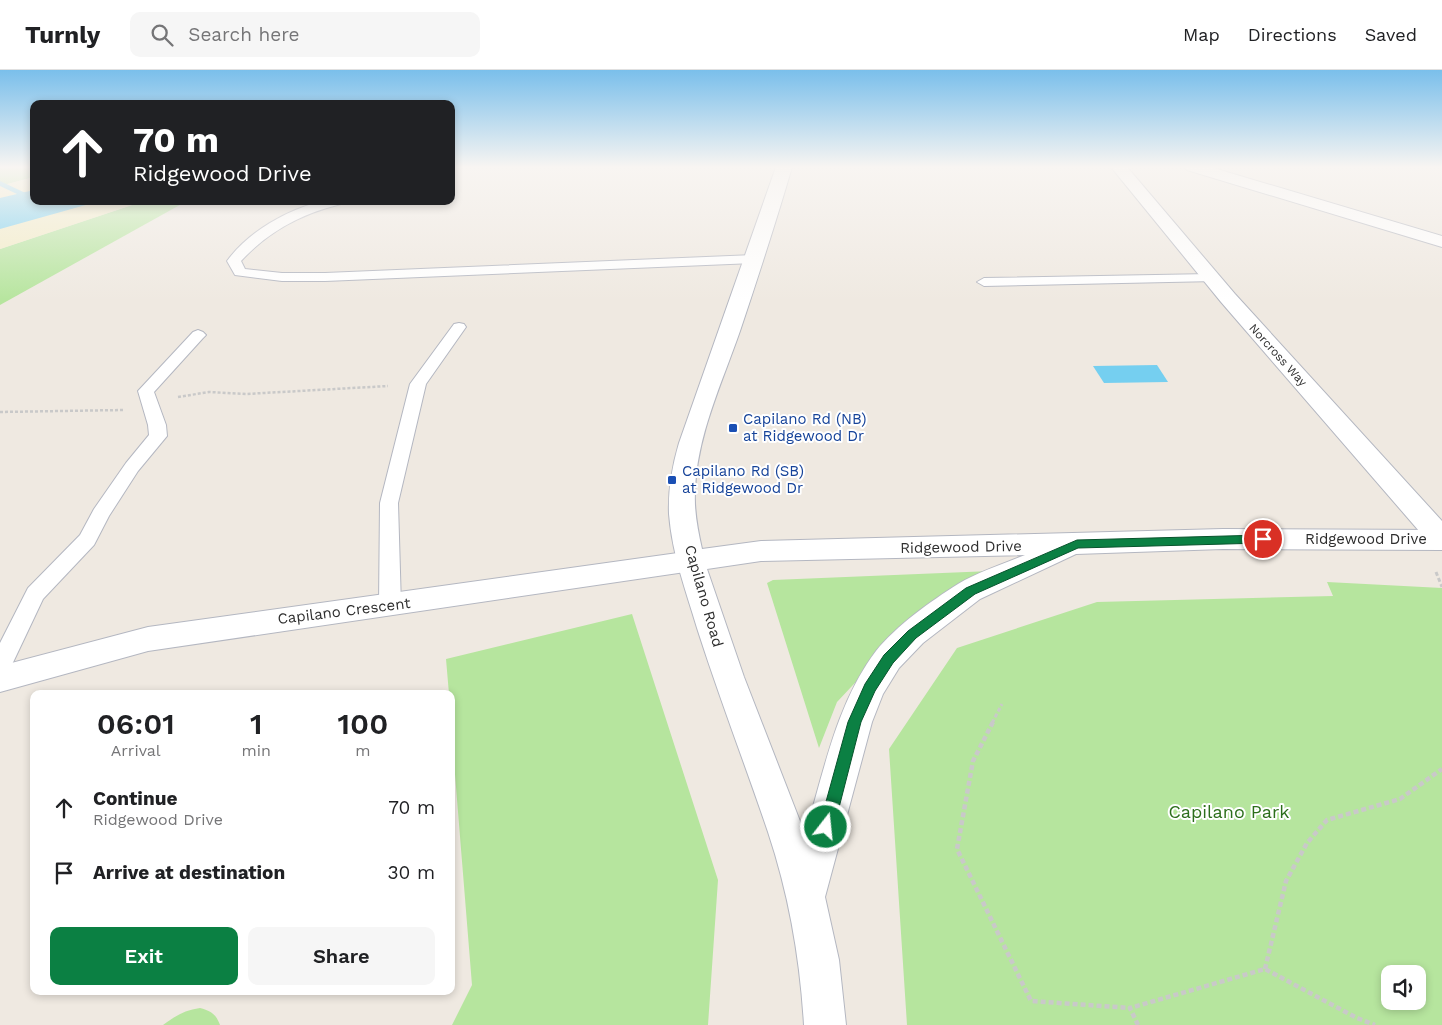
<!DOCTYPE html>
<html lang="en">
<head>
<meta charset="utf-8">
<style>
	:root { --surface:#fff; --page:#f6f6f6; --text:#202124; --muted:#757577; --line:#e0e0e0; --accent:#0b8043 }
	body { margin:0; font-family:"Work Sans",sans-serif; background:var(--page); color:var(--text); height:100vh; display:flex; flex-direction:column; font-size:19px; white-space:nowrap }
	* { box-sizing:border-box; margin:0 }
	p { font-size:16px; color:var(--muted) }
	.icon { flex:none; width:28px; height:28px; fill:none; stroke:currentColor; stroke-width:2; stroke-linecap:round; stroke-linejoin:round }
	.map { position:relative; flex:1; overflow:hidden }
	.side { position:absolute; left:30px; top:620px; width:425px; height:305px; display:flex; flex-direction:column; background:var(--surface); border-radius:10px; box-shadow:0 2px 8px #0003 }
	.side>* { flex:none }
	.guide { position:absolute; left:30px; top:30px; width:425px; height:105px; border-radius:10px; box-shadow:0 2px 8px #0003; background:#202124; color:#fff; overflow:hidden }
	.fabs { position:absolute; left:1381px; top:895px; display:grid; gap:10px }
	.fabs a { display:grid; place-items:center; width:45px; height:45px; border-radius:10px; background:var(--surface); box-shadow:0 2px 8px #0003; font-size:25px }
	.pin { position:absolute; display:grid; place-items:center; width:42px; height:42px; color:#fff; margin:-21px; border:2px solid #fff; border-radius:50%; box-shadow:0 1px 5px #0007 }
	.me { position:absolute; width:55px; margin:-28px; rotate:16deg; stroke-linejoin:round; filter:drop-shadow(0 0 4px #0008) }
	.turn { display:flex; align-items:center; gap:18px; height:105px; padding:0 20px; font-size:22px }
	.turn .icon { width:65px; height:65px; stroke-width:2.5 }
	.turn b { display:block; font-size:35px; line-height:42px }
	.eta { display:flex; justify-content:space-evenly; align-items:center; height:85px; text-align:center }
	.eta b { font-size:30px; font-weight:600; line-height:35px }
	.primary-button { display:flex; gap:10px; margin-top:auto; padding:10px 20px }
	.primary-button a { flex:1; height:58px; border-radius:10px; background:var(--accent); color:#fff; font-size:20px; font-weight:600; line-height:58px; text-align:center }
	.primary-button a+a { background:var(--page); color:var(--text) }
	ul { padding:0; list-style:none }
	li { display:flex; align-items:center; gap:15px; height:65px; padding:0 20px }
	li div { flex:1 }
	li b { display:block; font-size:19px }
	li em { font-style:normal }
	header { display:flex; align-items:center; gap:30px; box-sizing:border-box; height:70px; padding:0 25px; background:var(--surface); border-bottom:1px solid var(--line) }
	header strong { font-size:24px }
	nav { display:flex; gap:28px; margin-inline-start:auto; font-size:18px }
	.search { width:350px; height:45px; background:var(--page); display:flex; align-items:center; gap:12px; box-sizing:border-box; padding:0 18px; border-radius:10px; color:var(--muted); font-size:19px }
	.map>svg:first-child { display:block }
	.green { fill:#b6e59e; fill-rule:evenodd }
	.sand { fill:#f3ecc5 }
	.water { fill:#75cff0 }
	.lines { fill:none; stroke-linecap:round; stroke-linejoin:round }
	.stream { fill:#75cff0; fill-rule:evenodd }
	.lane-casing { stroke:#b4b7c1; stroke-width:2 }
	.street-casing { stroke:#b4b7c1; stroke-width:2 }
	.secondary-casing { stroke:#b4b7c1; stroke-width:2 }
	.path-far2 { stroke:#c9c9c9; stroke-width:2.5; stroke-dasharray:3 2; stroke-linecap:butt }
	.path-far1 { stroke:#c9c9c9; stroke-width:3; stroke-dasharray:4 2.5; stroke-linecap:butt }
	.path { stroke:#c9c9c9; stroke-width:4.5; stroke-dasharray:5 3; stroke-linecap:butt }
	.lane { fill:#fff; fill-rule:evenodd }
	.street { fill:#fff; fill-rule:evenodd }
	.secondary { fill:#fff; fill-rule:evenodd }
	.route { fill:#0b8043; stroke:#07532c }
	.transit-dot { fill:#1a4fb4; stroke:#fff; stroke-width:2 }
	.labels { text-anchor:middle; stroke-width:4; stroke-linejoin:round; paint-order:stroke }
	.far-street-label { font-size:12px; fill:#2e2e2e; stroke:#fff }
	.transit-label { font-size:15px; fill:#164399; stroke:#fff; text-anchor:start }
	.street-label { font-size:15px; fill:#2e2e2e; stroke:#fff }
	.near-park-label { font-size:18px; fill:#2c6e1b; stroke:#fff }
</style>
</head>
<body>
<header>
<strong>Turnly</strong>
<div class="search"><svg class="icon" aria-label="search" viewBox="0 0 24 24"><circle cx="10" cy="10" r="6"/><path d="M15 15l6 6"/></svg>Search here</div>
<nav><a>Map</a><a>Directions</a><a>Saved</a></nav>
</header>
<div class="map">
<svg width="1442" height="955" viewBox="0 0 1442 955">
	<rect width="100%" height="100%" fill="#efe9e1"/>
	<g class="green">
		<polygon points="0,97 34,97 34,107 0,116"/>
		<polygon points="144,131 187,131 0,235 0,179"/>
		<polygon points="991,501 913,551 837,632 819,678 767,513 773,510"/>
		<path d="M1327,512L1442,518V955H907L889,679L957,578L1097,532L1333,526ZM1390,904H1418V931H1390Z"/>
		<polygon points="632,544 718,810 708,955 452,955 472,915 451,655 451,624 449,624 446,589"/>
		<path d="M200,938C211,941 216,944 220,955H163C175,946 185,940 200,938Z"/>
	</g>
	<polygon class="sand" points="34,107 34,131 144,131 0,179 0,116"/>
	<g class="water">
		<polygon points="34,120 34,131 100,131 0,159 0,128"/>
		<polygon points="1157,295 1168,312 1104,313 1093,296"/>
	</g>
	<g class="lines">
		<polygon class="stream" points="0,111 34,127 34,131 36,131 32,131 0,116"/>
		<defs>
			<g id="lane">
				<path d="M322,131H343L341,134C301,144 269,161 241,191L245,199L282,203H325L754,185L761,189L754,193L325,211H282L235,205L227,191C249,161 287,140 322,131Z"/>
				<polygon points="1211,204 1216,205 1218,208 1216,211 984,216 977,212 984,208"/>
				<polygon points="459,253 464,254 466,257 426,314 398,433 401,536 398,542 390,544 382,542 379,536 380,433 410,314 454,254"/>
				<polygon points="198,260 203,262 206,265 203,268 154,322 166,355 167,366 138,401 109,446 94,475 43,529 8,603 0,605 0,573 28,518 80,465 94,439 126,393 149,365 148,355 138,321 193,262"/>
			</g>
			<g id="street">
				<polygon points="1111,97 1127,97 1235,224 1442,451 1442,479 1432,476 1221,232"/>
				<polygon points="1185,97 1210,97 1442,166 1442,177 1187,100"/>
				<polygon points="692,481 702,484 706,491 702,498 692,501 148,581 0,622 0,596 148,557"/>
			</g>
			<path id="secondary" d="M776,97H792C776,152 758,207 740,261C722,313 696,367 695,423C694,442 698,461 702,479L761,471L1223,459L1442,460V480L1223,479L1076,484L980,529L923,573L899,598L883,624L872,652L825,827L839,890L846,955H804C800,888 789,825 768,762C745,694 719,627 697,558C686,521 672,484 669,444C668,420 672,397 679,373ZM1025,485C1003,494 978,502 958,514C931,531 896,556 876,581C836,634 824,702 805,764L744,607L707,499L761,491Z"/>
		</defs>
		<use href="#lane" class="lane-casing"/>
		<use href="#street" class="street-casing"/>
		<use href="#secondary" class="secondary-casing"/>
		<g class="path-far2">
			<polyline points="178,327 209,322 246,324 388,316"/>
			<polyline points="0,342 123,340"/>
		</g>
		<g class="path-far1">
			<polyline points="1436,502 1442,517"/>
			<polyline points="992,653 1002,634"/>
		</g>
		<g class="path">
			<polyline points="993,652 973,691 957,779 1031,931 1130,938"/>
			<polyline points="1265,899 1286,811 1307,773 1327,750 1400,729 1442,699"/>
			<polyline points="1138,955 1130,938 1265,899 1357,948 1375,955"/>
		</g>
		<use href="#lane" class="lane"/>
		<use href="#street" class="street"/>
		<use href="#secondary" class="secondary"/>
	</g>
	<linearGradient id="sky" x2="0" y2="1"><stop stop-color="#7abfeb"/><stop offset="0.42" stop-color="#f8f5f2"/><stop offset="1" stop-color="#f8f5f2" stop-opacity="0"/></linearGradient>
	<rect width="1442" height="231" fill="url(#sky)"/>
	<polygon class="route" points="1263,465 1269,469 1263,473 1078,478 975,524 916,568 893,593 875,621 861,652 834,757 831,762 826,764 821,762 819,757 848,652 865,614 884,585 908,561 966,518 1077,470"/>
	<g class="transit-dot">
		<rect x="728" y="353" width="10" height="10" rx="2.5"/>
		<rect x="667" y="405" width="10" height="10" rx="2.5"/>
	</g>
	<g class="labels">
		<g class="far-street-label">
			<text transform="translate(1278 285) rotate(48)" y="4">Norcross Way</text>
		</g>
		<g class="transit-label">
			<text x="743" y="354">Capilano Rd (NB)<tspan x="743" dy="17">at Ridgewood Dr</tspan></text>
			<text x="682" y="406">Capilano Rd (SB)<tspan x="682" dy="17">at Ridgewood Dr</tspan></text>
		</g>
		<g class="street-label">
			<text x="1366" y="474">Ridgewood Drive</text>
			<text transform="translate(961 477) rotate(-1)" y="5">Ridgewood Drive</text>
			<text transform="translate(704 526) rotate(74)" y="5">Capilano Road</text>
			<text transform="translate(344 541) rotate(-7)" y="5">Capilano Crescent</text>
		</g>
		<g class="near-park-label">
			<text x="1229" y="748">Capilano Park</text>
		</g>
	</g>
</svg>
<div class="fabs">
<a><svg class="icon" aria-label="sound" viewBox="0 0 24 24"><path d="M4 9h4l5-4v14l-5-4H4zM17 9q2 3 0 6"/></svg></a>
</div>
<div class="pin" style="left:1263px;top:469px;background:#d93025"><svg class="icon" aria-label="arrive" viewBox="0 0 24 24"><path d="M6 21V4h12l-3 4 3 4H6"/></svg></div>
<svg class="me" style="left:826px;top:757px" viewBox="-20 -20 40 40"><circle r="17" fill="#0b8043" stroke="#fff" stroke-width="3"/><path d="M0-11L8 9 0 5-8 9z" fill="#fff"/></svg>
<div class="guide">
<div class="turn"><svg class="icon" aria-label="ahead" viewBox="0 0 24 24"><path d="M12 20V5M6 11l6-6 6 6"/></svg><div><b>70 m</b>Ridgewood Drive</div></div>
</div>
<section class="side">
<div class="eta">
<div><b>06:01</b><p>Arrival</p></div>
<div><b>1</b><p>min</p></div>
<div><b>100</b><p>m</p></div>
</div>
<ul>
<li><svg class="icon" aria-label="ahead" viewBox="0 0 24 24"><path d="M12 20V5M6 11l6-6 6 6"/></svg><div><b>Continue</b><p>Ridgewood Drive</p></div><em>70 m</em></li>
<li><svg class="icon" aria-label="arrive" viewBox="0 0 24 24"><path d="M6 21V4h12l-3 4 3 4H6"/></svg><div><b>Arrive at destination</b></div><em>30 m</em></li>
</ul>
<div class="primary-button"><a>Exit</a><a>Share</a></div>
</section>
</div>
</body>
</html>
